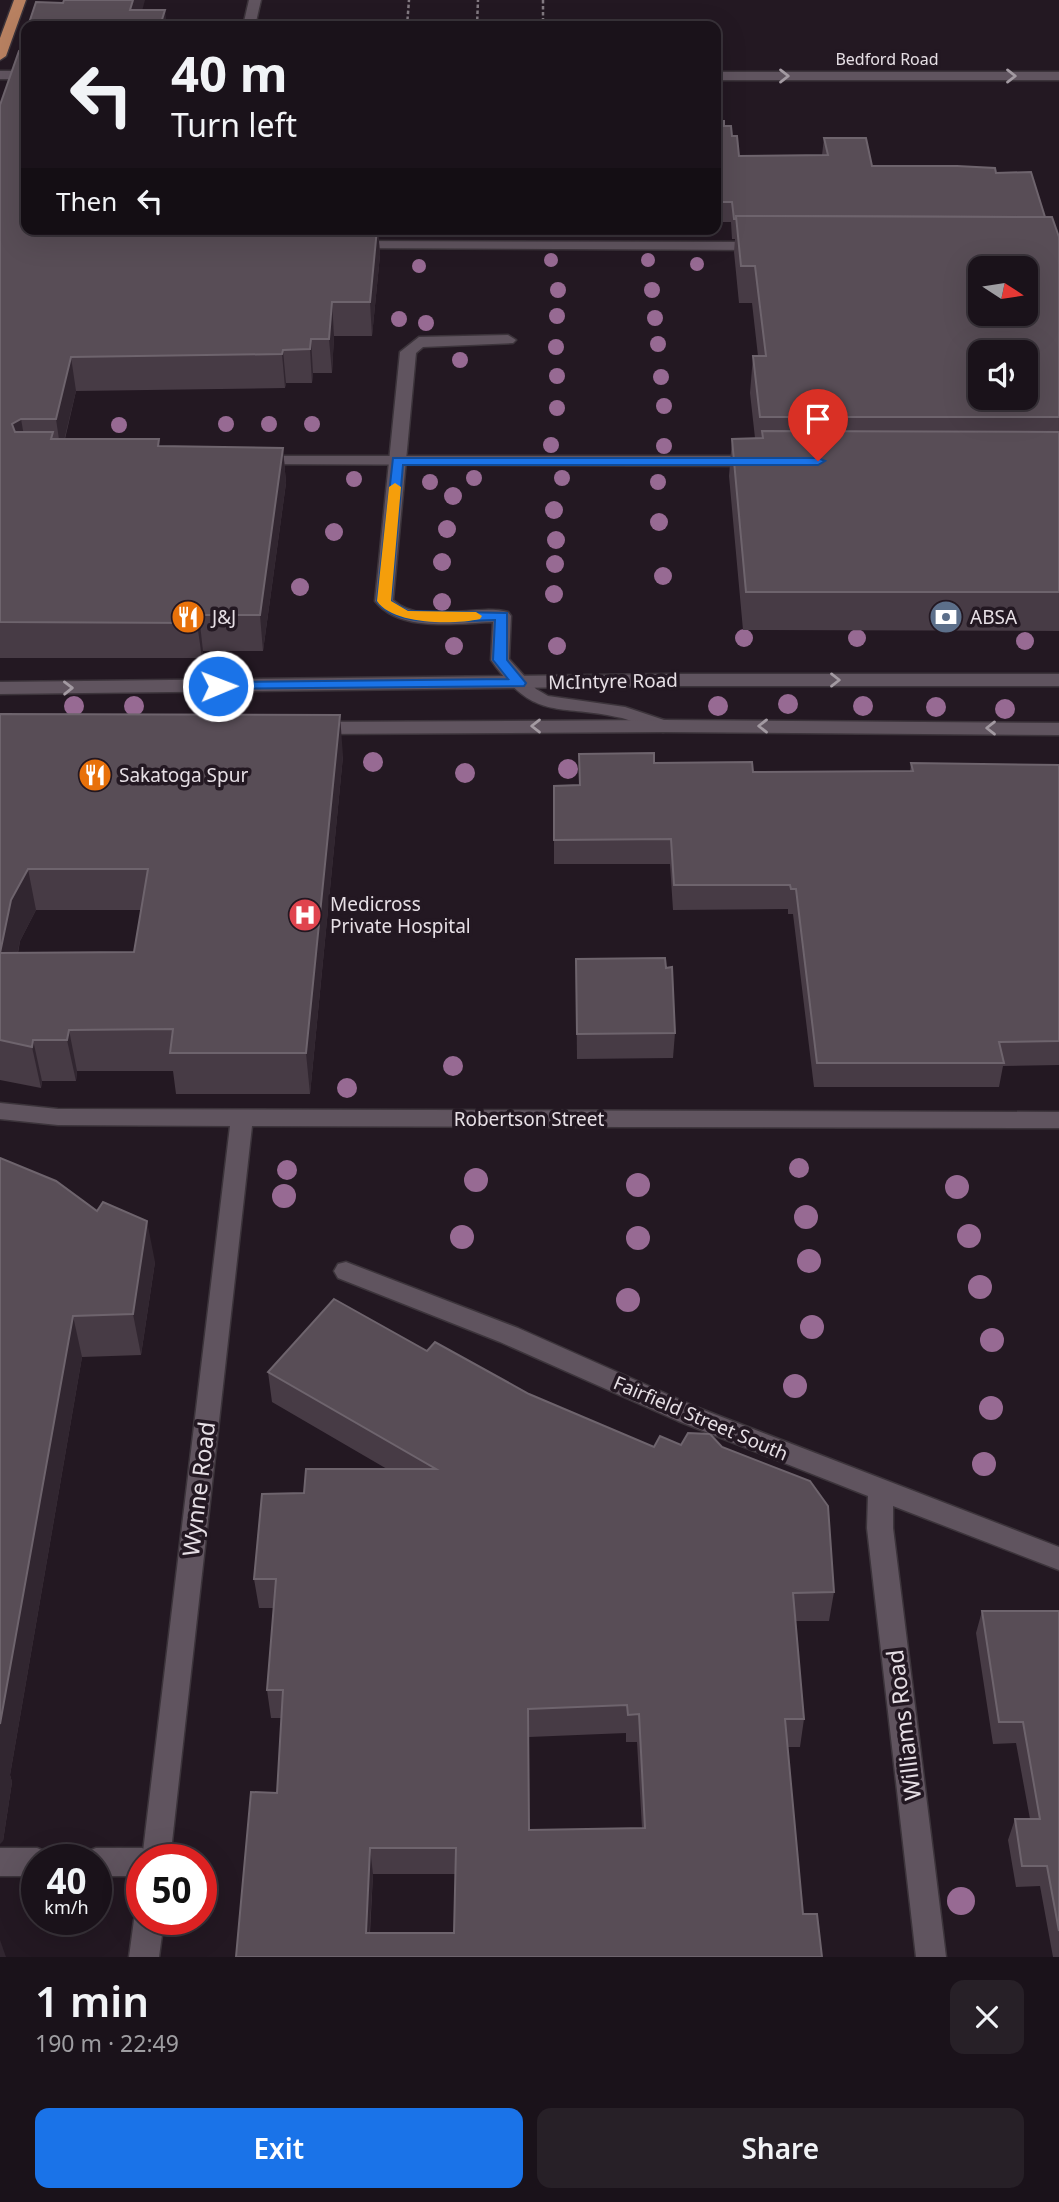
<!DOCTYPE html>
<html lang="en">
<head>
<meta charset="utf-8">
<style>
	:root { --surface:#1a121a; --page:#272027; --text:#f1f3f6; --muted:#9f9ea2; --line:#383239; --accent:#1a73e8 }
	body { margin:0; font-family:"Noto Sans",sans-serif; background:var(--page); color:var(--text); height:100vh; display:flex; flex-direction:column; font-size:26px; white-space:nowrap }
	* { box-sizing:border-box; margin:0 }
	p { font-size:23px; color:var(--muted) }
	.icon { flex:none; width:38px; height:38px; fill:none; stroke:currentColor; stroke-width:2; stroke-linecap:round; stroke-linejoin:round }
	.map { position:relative; height:1957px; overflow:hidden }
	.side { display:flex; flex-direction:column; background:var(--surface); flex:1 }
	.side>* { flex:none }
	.top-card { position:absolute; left:21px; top:21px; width:700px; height:214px; border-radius:14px; box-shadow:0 7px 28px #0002,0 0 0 2px var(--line); background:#1a121a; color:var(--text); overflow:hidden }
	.needle { width:46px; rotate:102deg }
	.tools { position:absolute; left:968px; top:256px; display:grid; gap:14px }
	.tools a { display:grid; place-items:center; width:70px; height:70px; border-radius:14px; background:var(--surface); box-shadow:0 7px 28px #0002,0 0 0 2px var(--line); font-size:35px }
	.speed { position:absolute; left:21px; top:1844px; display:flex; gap:14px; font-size:35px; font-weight:700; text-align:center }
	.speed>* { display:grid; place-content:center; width:91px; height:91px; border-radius:50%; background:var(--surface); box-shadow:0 7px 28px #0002,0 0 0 2px var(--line); line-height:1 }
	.speed small { font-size:18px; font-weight:400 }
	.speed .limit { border:10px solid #d22; background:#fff; color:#111 }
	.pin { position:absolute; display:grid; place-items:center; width:60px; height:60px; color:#fff; margin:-72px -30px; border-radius:50% 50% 50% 0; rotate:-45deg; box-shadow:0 0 7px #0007 }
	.pin .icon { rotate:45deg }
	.me { position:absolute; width:77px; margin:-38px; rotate:89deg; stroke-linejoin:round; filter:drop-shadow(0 0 5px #0008) }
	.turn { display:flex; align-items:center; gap:24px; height:147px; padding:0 35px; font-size:32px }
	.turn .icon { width:91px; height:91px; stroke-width:2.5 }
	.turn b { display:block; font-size:49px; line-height:60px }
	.then { display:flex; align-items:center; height:66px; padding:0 35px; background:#0003; gap:14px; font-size:26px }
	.round { display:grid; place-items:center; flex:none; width:74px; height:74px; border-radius:14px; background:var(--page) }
	.headline { display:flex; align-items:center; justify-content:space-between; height:119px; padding:0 35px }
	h1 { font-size:42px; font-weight:600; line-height:52px }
	.action { display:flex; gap:14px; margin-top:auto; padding:14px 35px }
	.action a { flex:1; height:80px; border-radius:14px; background:var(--accent); color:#fff; font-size:28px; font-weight:600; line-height:80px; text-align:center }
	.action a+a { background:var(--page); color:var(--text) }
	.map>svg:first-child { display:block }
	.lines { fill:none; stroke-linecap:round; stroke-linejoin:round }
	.lane-casing { stroke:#3c343b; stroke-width:3 }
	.street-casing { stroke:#3c343b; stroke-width:3 }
	.secondary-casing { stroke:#3c343b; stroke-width:3 }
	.primary-casing { stroke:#3c343b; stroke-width:3 }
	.path { stroke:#827981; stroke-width:2.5; stroke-dasharray:3.5 2.5; stroke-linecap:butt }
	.lane { fill:#60545f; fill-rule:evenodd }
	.street { fill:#60545f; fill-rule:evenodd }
	.secondary { fill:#60545f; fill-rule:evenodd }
	.primary { fill:#b88161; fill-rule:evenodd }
	.tree { fill:#976a93 }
	.wall { fill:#473b45; fill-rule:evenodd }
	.shaded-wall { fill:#312630 }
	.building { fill:#584d56; stroke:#6e646d; stroke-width:2; fill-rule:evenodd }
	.oneway { stroke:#a39aa2 }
	.route { fill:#1a73e8; stroke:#114b97; stroke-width:2 }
	.slow { fill:#f59e0b }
	.labels { text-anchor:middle; stroke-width:7; stroke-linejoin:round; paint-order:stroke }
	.far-street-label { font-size:16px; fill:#e6dfe5; stroke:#231822 }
	.poi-label { font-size:19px; fill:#e6dfe5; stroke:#231822; text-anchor:start }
	.street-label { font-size:19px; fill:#e6dfe5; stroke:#231822 }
	.near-street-label { font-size:23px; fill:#e6dfe5; stroke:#231822 }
</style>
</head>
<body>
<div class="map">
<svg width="1059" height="1957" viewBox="0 0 1059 1957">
	<rect width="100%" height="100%" fill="#231822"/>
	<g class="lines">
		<defs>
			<g id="lane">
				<polygon points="249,0 261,0 255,26 243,26"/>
				<path d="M508,335L516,340L513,343L423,347L416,353L393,600C423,627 473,603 508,612L511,616L509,659L536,689L548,696L625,707L670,722L672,726L670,730L663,732C649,728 636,722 622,718C558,703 535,723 491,660L493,622C458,623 400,633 375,601L400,352L419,337Z"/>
				<polygon points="0,1848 37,1848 47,1852 51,1860 37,1860 37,1876 0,1876"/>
				<polygon points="96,1848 142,1848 152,1852 156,1860 142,1860 142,1876 96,1876 96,1860 82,1860 86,1852"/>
			</g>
			<g id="street">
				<rect x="0" y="71" width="26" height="8"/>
				<rect x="716" y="72" width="343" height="8"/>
				<polygon points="350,241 762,242 769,246 762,250 345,248 343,245"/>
				<polygon points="256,456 760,456 768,461 760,466 250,464 248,461"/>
				<polygon points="0,1103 58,1109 1059,1112 1059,1128 252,1126 170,1860 142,1860 230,1126 58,1125 0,1119"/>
				<polygon points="346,1262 518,1328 696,1407 1059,1547 1059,1570 893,1506 893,1528 946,1957 916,1957 867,1528 868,1496 678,1421 500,1342 338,1278 334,1271 338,1264"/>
				<polygon points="142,1908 142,1920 164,1920 159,1957 129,1957 134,1920"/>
			</g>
			<g id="secondary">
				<polygon points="669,674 1059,674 1059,686 669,686 0,694 0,682"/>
				<polygon points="663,720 1059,723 1059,735 663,732 314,734 305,728 314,722"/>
			</g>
			<polygon id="primary" points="14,0 26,0 6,56 0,60 0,38"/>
		</defs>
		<use href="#lane" class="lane-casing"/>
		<use href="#street" class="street-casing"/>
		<use href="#secondary" class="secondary-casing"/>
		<use href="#primary" class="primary-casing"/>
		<g class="path">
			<polyline points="543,0 543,26"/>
			<polyline points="407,26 409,0"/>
			<polyline points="477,26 478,0"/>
		</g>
		<use href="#lane" class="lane"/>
		<use href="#street" class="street"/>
		<use href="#secondary" class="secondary"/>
		<use href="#primary" class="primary"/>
	</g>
	<g class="tree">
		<circle cx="551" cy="260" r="7"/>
		<circle cx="648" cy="260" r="7"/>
		<circle cx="697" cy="264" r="7"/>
		<circle cx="419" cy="266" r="7"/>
		<circle cx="558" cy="290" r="8"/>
		<circle cx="652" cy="290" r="8"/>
		<circle cx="557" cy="316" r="8"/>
		<circle cx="655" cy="318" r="8"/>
		<circle cx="399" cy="319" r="8"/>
		<circle cx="426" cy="323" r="8"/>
		<circle cx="658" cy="344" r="8"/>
		<circle cx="556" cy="347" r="8"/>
		<circle cx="460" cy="360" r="8"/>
		<circle cx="557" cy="376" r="8"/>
		<circle cx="661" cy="377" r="8"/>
		<circle cx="664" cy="406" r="8"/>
		<circle cx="557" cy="408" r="8"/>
		<circle cx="226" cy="424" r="8"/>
		<circle cx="269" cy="424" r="8"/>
		<circle cx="312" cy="424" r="8"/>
		<circle cx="119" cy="425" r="8"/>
		<circle cx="551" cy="445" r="8"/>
		<circle cx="664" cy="446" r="8"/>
		<circle cx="474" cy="478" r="8"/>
		<circle cx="562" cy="478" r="8"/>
		<circle cx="354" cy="479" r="8"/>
		<circle cx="430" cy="482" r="8"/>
		<circle cx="658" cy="482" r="8"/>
		<circle cx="453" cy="496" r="9"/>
		<circle cx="554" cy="510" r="9"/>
		<circle cx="659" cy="522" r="9"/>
		<circle cx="447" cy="529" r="9"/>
		<circle cx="334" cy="532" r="9"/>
		<circle cx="556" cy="540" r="9"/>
		<circle cx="442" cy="562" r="9"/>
		<circle cx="555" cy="564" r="9"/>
		<circle cx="663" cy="576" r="9"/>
		<circle cx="300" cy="587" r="9"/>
		<circle cx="554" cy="594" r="9"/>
		<circle cx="442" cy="602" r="9"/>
		<circle cx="744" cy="638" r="9"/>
		<circle cx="857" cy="638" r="9"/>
		<circle cx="1025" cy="641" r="9"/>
		<circle cx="454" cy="646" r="9"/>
		<circle cx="557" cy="646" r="9"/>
		<circle cx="788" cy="704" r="10"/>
		<circle cx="74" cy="706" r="10"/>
		<circle cx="134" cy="706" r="10"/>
		<circle cx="718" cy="706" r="10"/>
		<circle cx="863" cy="706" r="10"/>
		<circle cx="936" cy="707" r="10"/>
		<circle cx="1005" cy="709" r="10"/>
		<circle cx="373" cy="762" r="10"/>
		<circle cx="568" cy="769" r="10"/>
		<circle cx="465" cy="773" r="10"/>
		<circle cx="453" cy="1066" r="10"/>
		<circle cx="347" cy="1088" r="10"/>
		<circle cx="799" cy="1168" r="10"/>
		<circle cx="287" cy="1170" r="10"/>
		<circle cx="476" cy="1180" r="12"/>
		<circle cx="638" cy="1185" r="12"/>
		<circle cx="957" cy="1187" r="12"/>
		<circle cx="284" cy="1196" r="12"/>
		<circle cx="806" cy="1217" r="12"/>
		<circle cx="969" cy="1236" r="12"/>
		<circle cx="462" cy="1237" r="12"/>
		<circle cx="638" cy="1238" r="12"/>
		<circle cx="809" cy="1261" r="12"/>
		<circle cx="980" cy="1287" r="12"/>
		<circle cx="628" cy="1300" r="12"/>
		<circle cx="812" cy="1327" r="12"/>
		<circle cx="992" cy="1340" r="12"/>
		<circle cx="795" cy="1386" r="12"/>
		<circle cx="991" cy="1408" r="12"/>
		<circle cx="984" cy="1464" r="12"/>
		<circle cx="961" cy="1901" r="14"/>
	</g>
	<g class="wall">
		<polygon points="0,105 26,229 378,229 380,255 372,336 334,336 332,373 313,373 312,383 286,383 285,388 76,391 65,439 160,446 283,448 286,483 263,651 203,651 202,658 0,658"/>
		<polygon points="716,121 724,126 732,136 739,156 822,155 824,138 872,166 996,173 1045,217 1059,237 1059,631 743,630 729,476 732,439 755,438 750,393 753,356 758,356 752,303 739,303 734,252 735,239 732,239 731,222 716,222"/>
		<path d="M0,714L343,756L310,1094H176L173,1071H77L76,1081H42L41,1088L0,1080ZM36,910H141L134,952L18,953L20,941Z"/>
		<polygon points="579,754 654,763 753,772 910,771 911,763 1059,765 1059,1065 1003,1066 999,1087 814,1087 793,914 788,914 788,909 673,910 670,864 554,864 554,786 579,785"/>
		<polygon points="576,959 666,968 675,1033 673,1058 577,1059"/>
		<polygon points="0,1158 155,1262 141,1355 82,1357 10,1775 12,1782 3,1841"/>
		<path d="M268,1372L834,1592L829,1621H795L804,1719L800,1747H787L803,1914L236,1957L277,1793L281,1718H271L267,1690L274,1608H259L254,1579L304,1493L387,1469L272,1402ZM626,1733V1742H637L642,1828L529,1830V1737ZM373,1874H456L454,1933H370Z"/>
		<polygon points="982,1611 1059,1611 1059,1957 1053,1957 1040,1886 1016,1887 1008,1840 1015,1819 1030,1819 1016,1743 993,1744 976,1633"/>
	</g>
	<g class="shaded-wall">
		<polygon points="133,0 145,0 138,26 130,10"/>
		<polygon points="165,10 167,26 160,26"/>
		<polygon points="377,229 378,229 380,255 372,336 370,302"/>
		<polygon points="332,302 334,336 332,373 329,339"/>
		<polygon points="311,339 313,373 312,383 310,349"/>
		<polygon points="283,350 286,383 285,388 282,354"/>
		<polygon points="71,357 76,391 61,453 56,419"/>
		<polygon points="21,419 27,453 18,458 12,424"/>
		<polygon points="283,448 286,483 263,651 260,615"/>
		<polygon points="199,615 203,651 202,658 197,623"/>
		<polygon points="340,715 343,756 310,1094 306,1053"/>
		<polygon points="28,869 36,910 20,941 9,994 0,953 11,900"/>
		<polygon points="69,1030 77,1071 76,1081 67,1040"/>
		<polygon points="33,1040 42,1081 41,1088 32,1047"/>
		<polygon points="147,1221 155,1262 141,1355 133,1314"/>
		<polygon points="73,1316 82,1357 10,1775 12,1782 3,1841 0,1844 0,1724"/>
		<polygon points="370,1848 373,1874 368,1957 366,1933"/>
		<polygon points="0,1940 6,1957 0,1957"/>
	</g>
	<g class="building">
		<polygon points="64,0 133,0 130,10 165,10 160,26 28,26 36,2 63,3"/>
		<polygon points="26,31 26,229 377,229 370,302 332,302 329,339 311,339 310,349 283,350 282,354 71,357 56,419 21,419 12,424 15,432 53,432 51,439 159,439 158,446 283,448 260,615 199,615 197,623 0,622 0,105 19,51 24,48 23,39"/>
		<polygon points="716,121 724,121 724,126 731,126 732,136 737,136 739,156 828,155 824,138 866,138 872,166 957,166 995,168 996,173 1031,172 1045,217 736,216 736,219 734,219 732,202 716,202"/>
		<path d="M736,216L1052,217L1059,237V417H760L753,356H766L755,266H741ZM980,268H1026V313H980ZM980,352H1026V397H980Z"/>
		<polygon points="762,431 1059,432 1059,592 746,592 732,439 763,438"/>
		<path d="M0,714L340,715L306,1053H170L173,1029L69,1030L67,1040H33L32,1047L0,1040ZM28,869H148L134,952L0,953L11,900Z"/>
		<polygon points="654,753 654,763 752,762 753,772 913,771 911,763 1059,765 1059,1041 999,1042 1004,1063 817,1063 796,889 791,889 790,885 674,885 671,839 554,840 554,786 580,785 579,754"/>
		<polygon points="665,958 666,968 672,967 675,1033 577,1034 576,959"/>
		<polygon points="0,1158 56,1181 97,1211 103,1202 147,1221 133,1314 73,1316 0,1724"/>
		<path d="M334,1299L427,1351L435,1342L529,1394L654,1447L660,1436L681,1445L688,1433L710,1434L722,1447L810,1481L828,1506L834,1592L793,1593L804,1719H785L803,1914H817L822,1957H236L251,1792L277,1793L283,1690H267L276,1579H254L262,1494L304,1493L306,1469H436L268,1372ZM627,1705L628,1715L639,1714L645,1828L529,1830L528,1709ZM370,1848H456L454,1933H366Z"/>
		<polygon points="982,1611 1059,1611 1059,1931 1047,1866 1022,1866 1015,1819 1040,1819 1023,1722 999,1722"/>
	</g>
	<defs><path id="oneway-chevron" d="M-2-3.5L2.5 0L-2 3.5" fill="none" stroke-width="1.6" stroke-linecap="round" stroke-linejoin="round" transform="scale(1.75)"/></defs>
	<g class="oneway">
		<use href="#oneway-chevron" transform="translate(784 76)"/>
		<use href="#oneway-chevron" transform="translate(1011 76)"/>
		<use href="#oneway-chevron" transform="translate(835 680)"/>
		<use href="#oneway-chevron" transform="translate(68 688) rotate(-1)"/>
		<use href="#oneway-chevron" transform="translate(536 726) rotate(180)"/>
		<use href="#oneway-chevron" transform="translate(763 726) rotate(-180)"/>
		<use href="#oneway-chevron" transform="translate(991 728) rotate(-180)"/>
	</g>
	<path class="route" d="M393,458H818L825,461L818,465H403L391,601L408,611L507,613V660L526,683L524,686L213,689L211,686L218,682L508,679L493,660L495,620C463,620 396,630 377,601Z"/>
	<path class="slow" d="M395,483L401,487L391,601L408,611L476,612L482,616L480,619C454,625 393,625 377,601L389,487Z"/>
	<defs>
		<symbol id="restaurant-disc" viewBox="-11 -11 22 22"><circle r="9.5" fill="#e8710a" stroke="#231822"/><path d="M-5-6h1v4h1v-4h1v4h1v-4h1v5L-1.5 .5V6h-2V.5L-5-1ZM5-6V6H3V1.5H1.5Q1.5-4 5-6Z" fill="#fff"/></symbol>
		<symbol id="bank-disc" viewBox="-11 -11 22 22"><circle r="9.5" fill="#5c6f8a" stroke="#231822"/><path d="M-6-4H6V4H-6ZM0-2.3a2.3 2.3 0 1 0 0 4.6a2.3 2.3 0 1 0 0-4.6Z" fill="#fff"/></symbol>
		<symbol id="hospital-disc" viewBox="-11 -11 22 22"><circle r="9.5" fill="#e0444e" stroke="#231822"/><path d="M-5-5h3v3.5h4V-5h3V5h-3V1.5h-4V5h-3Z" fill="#fff"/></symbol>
	</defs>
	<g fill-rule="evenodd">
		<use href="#restaurant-disc" x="169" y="598" width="38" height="38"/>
		<use href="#bank-disc" x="927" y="598" width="38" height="38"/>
		<use href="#restaurant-disc" x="76" y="756" width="38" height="38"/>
		<use href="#hospital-disc" x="286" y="896" width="38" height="38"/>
	</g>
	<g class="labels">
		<g class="far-street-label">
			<text x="887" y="65">Bedford Road</text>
		</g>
		<g class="poi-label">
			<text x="212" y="624">J&amp;J</text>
			<text x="970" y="624">ABSA</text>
			<text x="119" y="782">Sakatoga Spur</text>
			<text x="330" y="911">Medicross<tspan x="330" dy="22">Private Hospital</tspan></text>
		</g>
		<g class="street-label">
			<text transform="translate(613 681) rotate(-1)" y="7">McIntyre Road</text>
			<text x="529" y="1126">Robertson Street</text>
			<text transform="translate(701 1418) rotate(23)" y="7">Fairfield Street South</text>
		</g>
		<g class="near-street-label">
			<text transform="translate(199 1489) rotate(-83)" y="8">Wynne Road</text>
			<text transform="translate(904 1725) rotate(-97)" y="8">Williams Road</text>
		</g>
	</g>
</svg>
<div class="tools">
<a><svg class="needle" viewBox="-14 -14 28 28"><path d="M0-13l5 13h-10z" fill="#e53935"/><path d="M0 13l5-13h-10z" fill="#9f9ea2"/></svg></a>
<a><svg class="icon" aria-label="sound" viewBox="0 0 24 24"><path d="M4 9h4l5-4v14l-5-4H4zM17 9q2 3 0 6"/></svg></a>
</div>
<div class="speed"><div>40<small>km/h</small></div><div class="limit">50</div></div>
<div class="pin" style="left:818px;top:461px;background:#d93025"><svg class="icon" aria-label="arrive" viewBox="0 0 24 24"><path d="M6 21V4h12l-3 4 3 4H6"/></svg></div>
<svg class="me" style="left:218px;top:686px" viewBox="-20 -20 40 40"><circle r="17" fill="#1a73e8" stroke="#fff" stroke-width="3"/><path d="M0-11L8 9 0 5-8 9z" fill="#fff"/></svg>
<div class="top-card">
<div class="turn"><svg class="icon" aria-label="left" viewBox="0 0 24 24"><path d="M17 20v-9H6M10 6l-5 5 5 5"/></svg><div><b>40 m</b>Turn left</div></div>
<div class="then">Then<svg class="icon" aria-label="left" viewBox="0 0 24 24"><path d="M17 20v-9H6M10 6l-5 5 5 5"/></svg></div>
</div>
</div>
<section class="side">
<div class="headline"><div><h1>1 min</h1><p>190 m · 22:49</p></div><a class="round"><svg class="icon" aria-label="close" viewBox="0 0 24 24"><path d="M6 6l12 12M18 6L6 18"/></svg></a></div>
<div class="action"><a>Exit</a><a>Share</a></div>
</section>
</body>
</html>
